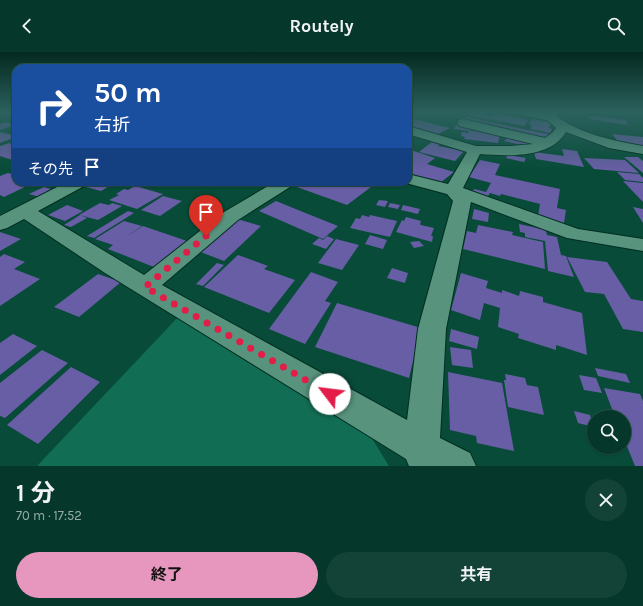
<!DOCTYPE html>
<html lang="ja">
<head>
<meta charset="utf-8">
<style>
	:root { --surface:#05382a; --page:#134336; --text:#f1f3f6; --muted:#97aca8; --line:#265247; --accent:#e797bd }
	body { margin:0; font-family:Karla,"Noto Sans JP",sans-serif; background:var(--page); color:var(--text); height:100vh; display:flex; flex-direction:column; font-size:15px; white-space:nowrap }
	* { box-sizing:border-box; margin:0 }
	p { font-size:13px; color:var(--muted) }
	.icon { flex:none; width:22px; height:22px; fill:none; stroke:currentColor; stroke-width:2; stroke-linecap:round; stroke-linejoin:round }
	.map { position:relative; height:414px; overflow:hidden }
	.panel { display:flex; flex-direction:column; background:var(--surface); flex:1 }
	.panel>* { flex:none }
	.hud { position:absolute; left:12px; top:12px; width:400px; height:122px; border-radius:12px; box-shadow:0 1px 3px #0004,0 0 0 1px var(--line); background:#1a4fa0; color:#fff; overflow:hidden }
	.buttons { position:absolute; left:587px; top:358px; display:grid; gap:8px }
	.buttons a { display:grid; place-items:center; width:44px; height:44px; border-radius:50%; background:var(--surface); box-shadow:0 1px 3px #0004,0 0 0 1px var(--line); font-size:20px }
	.pin { position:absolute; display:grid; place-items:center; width:34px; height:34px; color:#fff; margin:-41px -17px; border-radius:50% 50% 50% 0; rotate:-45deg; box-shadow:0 0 4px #0007 }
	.pin .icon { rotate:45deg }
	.me { position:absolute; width:44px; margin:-22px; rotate:300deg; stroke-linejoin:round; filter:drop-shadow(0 0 3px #0008) }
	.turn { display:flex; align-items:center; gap:14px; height:84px; padding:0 16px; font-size:18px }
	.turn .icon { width:52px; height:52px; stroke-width:2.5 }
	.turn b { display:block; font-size:28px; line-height:34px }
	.then { display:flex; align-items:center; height:38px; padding:0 16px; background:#0003; gap:8px; font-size:15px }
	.round { display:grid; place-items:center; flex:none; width:42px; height:42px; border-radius:21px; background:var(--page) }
	.head { display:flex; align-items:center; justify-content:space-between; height:68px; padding:0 16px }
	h1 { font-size:24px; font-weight:700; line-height:30px }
	.button { display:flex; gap:8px; margin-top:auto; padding:8px 16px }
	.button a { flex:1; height:46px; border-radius:24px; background:var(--accent); color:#111; font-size:16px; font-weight:700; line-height:46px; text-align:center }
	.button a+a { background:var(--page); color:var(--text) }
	header { display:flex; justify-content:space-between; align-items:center; height:52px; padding:0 16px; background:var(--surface); font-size:18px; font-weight:700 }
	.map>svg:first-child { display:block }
	.green { fill:#116e54 }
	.building { fill:#685ea5 }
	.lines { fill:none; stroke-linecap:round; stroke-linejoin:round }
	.minor-casing { stroke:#002e21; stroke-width:2 }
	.minor { fill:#58937d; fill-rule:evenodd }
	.route { stroke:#e11d48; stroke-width:7; stroke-dasharray:0 12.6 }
</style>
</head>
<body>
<header><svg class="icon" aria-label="back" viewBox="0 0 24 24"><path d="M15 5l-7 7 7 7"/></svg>Routely<svg class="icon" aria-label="search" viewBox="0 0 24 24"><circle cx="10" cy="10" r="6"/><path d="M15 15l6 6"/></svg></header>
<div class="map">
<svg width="643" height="414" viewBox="0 0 643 414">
	<rect width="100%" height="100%" fill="#074b38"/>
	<polygon class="green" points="179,264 368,380 389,414 37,414"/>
	<g class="building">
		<polygon points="408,60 419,60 410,66 450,76 434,84 408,75"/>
		<polygon points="471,60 486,60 483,63 492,64 494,62 504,63 528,68 524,74 467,63"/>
		<polygon points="589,64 626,68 628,73 595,68 589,66"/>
		<polygon points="467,65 537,80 549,82 545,86 534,83 532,85 461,69"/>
		<polygon points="532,67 551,70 549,76 552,77 550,81 530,77 532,73 529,72"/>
		<polygon points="5,70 15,73 0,78 0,72"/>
		<polygon points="456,73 470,75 469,79 454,77"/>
		<polygon points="469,78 500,83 498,91 464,87 465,85 461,84 462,80 468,81"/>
		<polygon points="0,80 16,84 16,85 0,91"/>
		<polygon points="612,82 643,85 643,94 620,92"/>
		<polygon points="509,84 531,89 526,94 504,89"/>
		<polygon points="433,89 442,90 438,94 464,99 455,109 419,100"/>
		<polygon points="9,91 16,93 16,109 0,104 0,94"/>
		<polygon points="408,97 435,106 427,112 454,120 440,131 408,124"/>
		<polygon points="562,97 577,99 584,115 536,107 534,100 564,104"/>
		<polygon points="508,103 526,106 524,110 506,106"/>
		<polygon points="624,105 638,105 643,109 643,121"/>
		<polygon points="584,106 625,108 639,121 594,117"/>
		<polygon points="480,108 500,112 495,123 560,137 557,156 566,158 564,171 538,164 540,152 501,142 500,144 490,141 488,144 472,140 474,137 486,140 491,131 469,125"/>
		<polygon points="617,120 639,122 643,126 643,130 625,128"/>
		<polygon points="8,121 16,123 16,130 29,130 24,132 29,133 4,145 0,143 0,124"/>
		<polygon points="623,129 643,131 643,150"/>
		<polygon points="95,130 116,130 101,139 86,135"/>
		<polygon points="301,130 358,130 365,133 369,130 375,132 347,153 294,134"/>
		<polygon points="135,134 163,142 137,157 109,148 119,143 116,142 124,137 128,138"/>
		<polygon points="44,135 54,138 40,145 29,142"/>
		<polygon points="163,144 182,149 160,164 141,158"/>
		<polygon points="379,148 388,149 385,155 376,153"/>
		<polygon points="276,149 303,160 338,174 323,187 259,159"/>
		<polygon points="100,151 109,153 112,151 122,154 98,168 79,163"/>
		<polygon points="390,151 400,153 398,157 388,155"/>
		<polygon points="67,153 83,159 65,169 48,163"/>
		<polygon points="403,153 420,157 418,162 401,158"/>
		<polygon points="633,155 643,157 643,171"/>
		<polygon points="474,157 489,161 488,170 472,167"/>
		<polygon points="128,159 134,161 94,186 87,184"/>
		<polygon points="80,163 87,166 71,175 64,173"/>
		<polygon points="362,163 369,165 370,163 397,169 390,185 350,176 356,166 360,167"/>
		<polygon points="406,165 421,169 420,172 421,173 434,176 431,184 433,184 432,190 396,180 402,168 404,169"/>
		<polygon points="237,167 261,174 224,209 198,199"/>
		<polygon points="124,169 142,174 124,186 143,174 187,189 154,215 108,197 113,193 95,187"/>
		<polygon points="519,172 546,178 547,183 557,185 561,203 566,204 574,225 548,219 545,189 525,185 525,181 520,180"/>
		<polygon points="478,173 513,180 512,183 543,190 545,217 463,197 467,179 476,181"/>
		<polygon points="0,180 21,187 0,199"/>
		<polygon points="370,183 387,188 383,197 365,192"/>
		<polygon points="327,184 334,187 326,197 312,192 319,186 323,188"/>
		<polygon points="336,187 359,193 342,218 318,211"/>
		<polygon points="419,189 424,194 414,196 410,190"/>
		<polygon points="4,202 25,210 14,217 40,227 0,254 0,205"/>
		<polygon points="238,203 268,214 264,217 295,228 269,261 204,235"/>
		<polygon points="567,205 607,210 631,247 643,249 643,280 623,277 604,242 585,240"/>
		<polygon points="217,211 224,213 203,234 196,232"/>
		<polygon points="392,216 408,221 405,231 387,226"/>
		<polygon points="311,220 338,230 325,249 331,251 305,292 269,277"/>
		<polygon points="461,221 488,229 486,236 502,241 502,238 519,244 520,239 543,245 543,250 582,261 587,303 556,293 556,298 518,286 519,282 498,275 500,256 484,251 480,268 451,258"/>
		<polygon points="98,222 121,230 79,265 54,255"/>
		<polygon points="337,251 421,276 409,326 315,295"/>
		<polygon points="451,277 479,285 477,297 449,289"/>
		<polygon points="13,282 37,294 0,323 0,291"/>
		<polygon points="450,295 471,298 473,316 452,313"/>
		<polygon points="42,298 68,311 5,366 0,364 0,331"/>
		<polygon points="71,315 100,330 38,392 7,373"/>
		<polygon points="595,316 626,322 630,331 598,324"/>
		<polygon points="448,320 502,331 514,399 477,391 476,384 450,378"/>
		<polygon points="505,322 525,326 527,333 538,335 544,363 508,355 504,328 506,328"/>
		<polygon points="579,323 596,326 602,341 584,338"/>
		<polygon points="604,336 640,342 643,349 643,414 635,414 624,387 624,365 615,365"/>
		<polygon points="574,359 590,363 594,375 578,371"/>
	</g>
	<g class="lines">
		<defs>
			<path id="minor" d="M515,60H557V64C579,82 615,89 643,94V102L609,96L566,80C550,107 507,104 480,102L463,136L578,177L643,187V199L567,186L471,150L446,277L440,386L470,401L476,414H409L406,407L105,221L24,167L7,176L0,178V164L67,130H88L86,133L38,159L144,223L224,160L275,130H295L293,133L238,168L162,233L407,368L418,277L453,149L447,142L402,130H408V122L448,132L467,100L408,82V74L476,94H511L533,92L459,74L457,71L459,68L463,67L545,86L552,81L556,76L547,68L521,63Z"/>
		</defs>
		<use href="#minor" class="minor-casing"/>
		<use href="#minor" class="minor"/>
	</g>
	<linearGradient id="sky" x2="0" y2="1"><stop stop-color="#04291f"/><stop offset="0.51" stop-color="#2b615e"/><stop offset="1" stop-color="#2b615e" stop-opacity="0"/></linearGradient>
	<rect width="643" height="118" fill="url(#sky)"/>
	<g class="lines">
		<polyline class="route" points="206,184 145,235 330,342"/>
	</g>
</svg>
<div class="buttons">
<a><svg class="icon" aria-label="search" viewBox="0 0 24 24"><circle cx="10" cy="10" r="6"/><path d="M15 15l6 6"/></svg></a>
</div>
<div class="pin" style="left:206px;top:184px;background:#d93025"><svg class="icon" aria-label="arrive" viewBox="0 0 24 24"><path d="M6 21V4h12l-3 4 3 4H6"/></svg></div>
<svg class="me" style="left:330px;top:342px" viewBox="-20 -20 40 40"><circle r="19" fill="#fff"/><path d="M0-13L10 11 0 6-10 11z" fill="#e11d48"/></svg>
<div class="hud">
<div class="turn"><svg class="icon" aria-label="right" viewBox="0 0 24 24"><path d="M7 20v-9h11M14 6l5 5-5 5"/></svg><div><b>50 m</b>右折</div></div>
<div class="then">その先<svg class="icon" aria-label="arrive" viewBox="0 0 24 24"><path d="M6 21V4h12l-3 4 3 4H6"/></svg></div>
</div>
</div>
<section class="panel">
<div class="head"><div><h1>1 分</h1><p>70 m · 17:52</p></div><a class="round"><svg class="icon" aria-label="close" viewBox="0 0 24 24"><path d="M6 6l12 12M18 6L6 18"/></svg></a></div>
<div class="button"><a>終了</a><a>共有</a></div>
</section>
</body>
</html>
